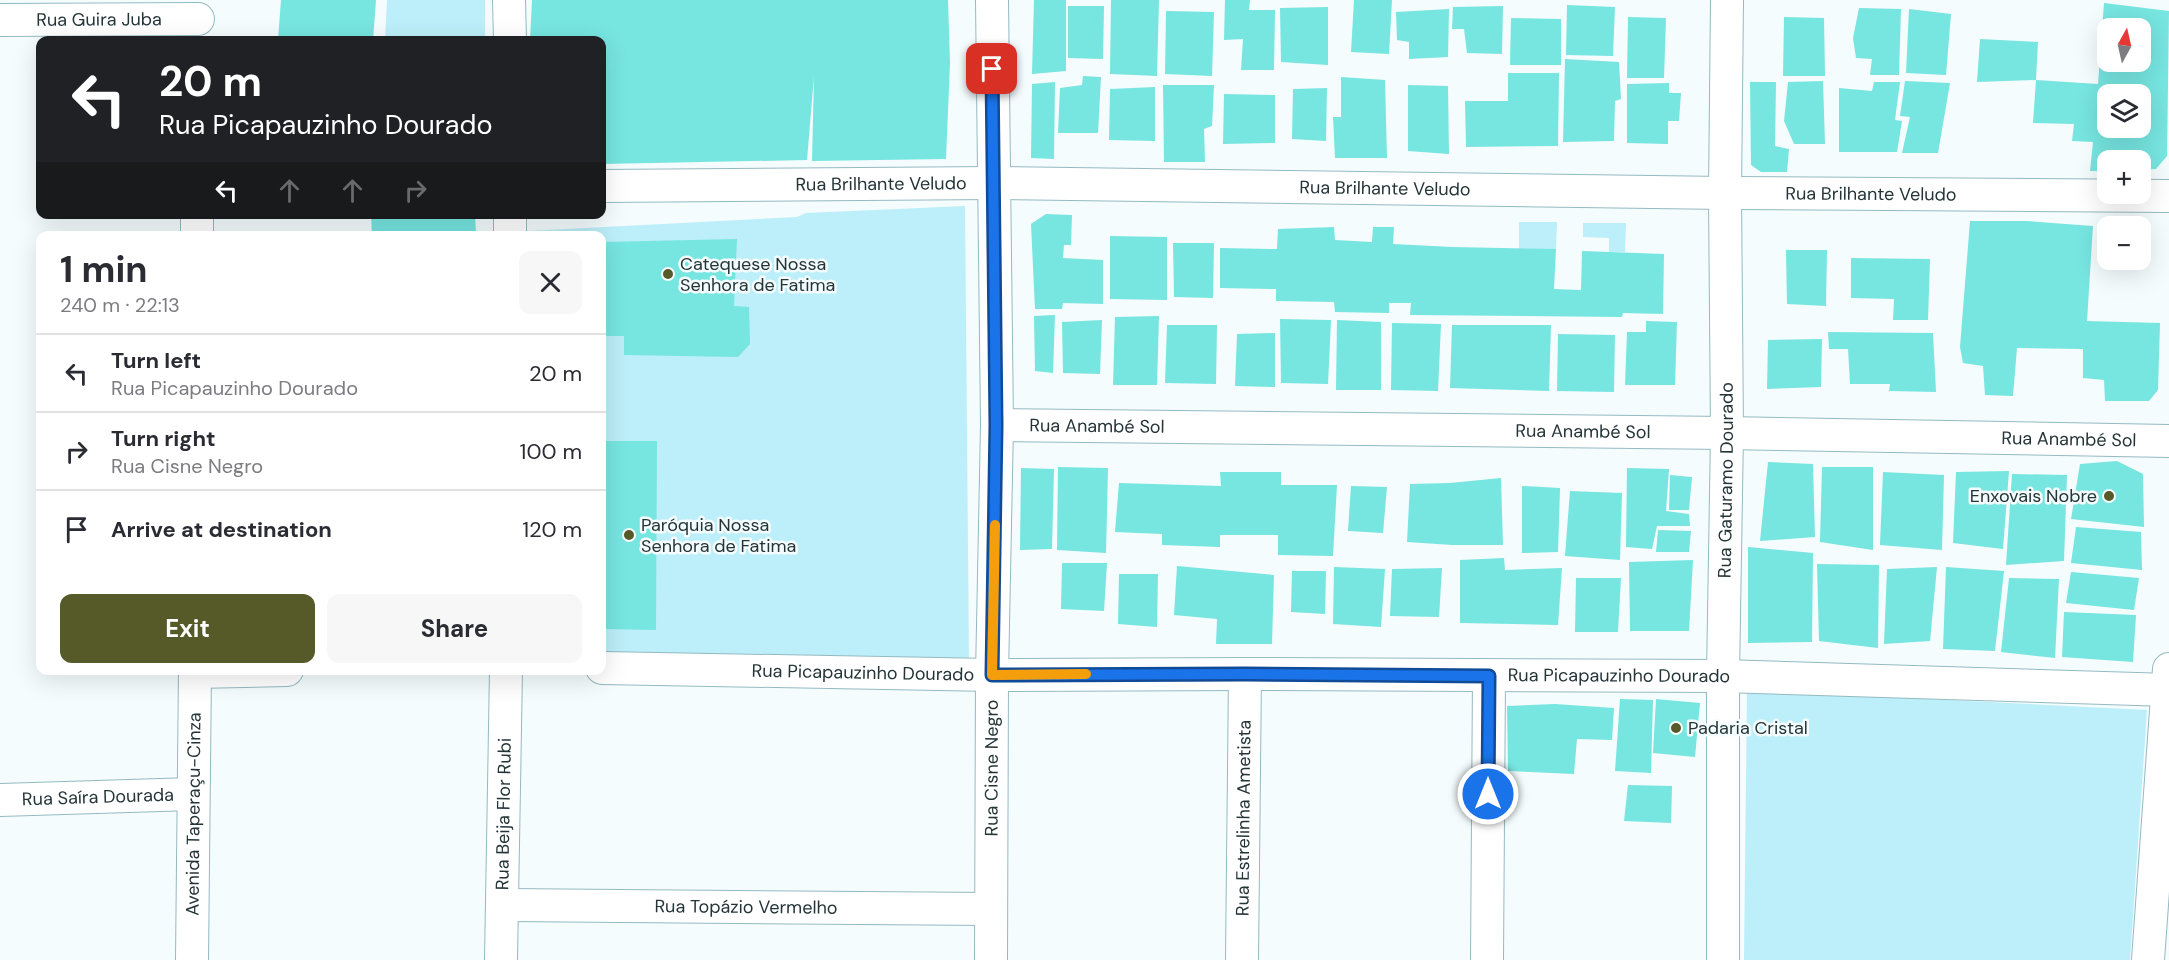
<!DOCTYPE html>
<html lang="en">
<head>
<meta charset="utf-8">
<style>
	:root { --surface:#fff; --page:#f7f7f7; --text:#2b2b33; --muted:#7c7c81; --line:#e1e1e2; --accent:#555a28 }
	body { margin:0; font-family:"DM Sans",sans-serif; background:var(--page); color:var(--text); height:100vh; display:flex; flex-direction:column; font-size:22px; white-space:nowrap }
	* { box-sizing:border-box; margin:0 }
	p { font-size:20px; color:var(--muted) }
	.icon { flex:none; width:33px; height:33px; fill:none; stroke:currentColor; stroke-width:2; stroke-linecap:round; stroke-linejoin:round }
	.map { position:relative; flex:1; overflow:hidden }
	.drawer { position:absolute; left:36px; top:231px; width:570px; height:444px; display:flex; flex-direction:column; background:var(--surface); border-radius:12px; box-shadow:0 6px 24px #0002 }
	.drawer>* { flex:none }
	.banner { position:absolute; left:36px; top:36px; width:570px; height:183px; border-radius:12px; box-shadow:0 6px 24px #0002; background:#202124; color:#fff; overflow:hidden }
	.needle { width:39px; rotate:8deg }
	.controls { position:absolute; left:2097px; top:18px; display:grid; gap:12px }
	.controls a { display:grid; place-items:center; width:54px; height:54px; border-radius:12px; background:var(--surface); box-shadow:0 6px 24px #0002; font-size:30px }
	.pin { position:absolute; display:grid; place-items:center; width:51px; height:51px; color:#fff; margin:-26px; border-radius:12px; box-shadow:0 3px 9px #0006 }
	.me { position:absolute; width:66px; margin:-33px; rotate:0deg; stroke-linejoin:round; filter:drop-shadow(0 0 4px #0008) }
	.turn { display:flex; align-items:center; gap:21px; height:126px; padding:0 24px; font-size:27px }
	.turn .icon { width:78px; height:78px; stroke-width:2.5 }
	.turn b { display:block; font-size:42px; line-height:51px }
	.lanes { display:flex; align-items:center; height:57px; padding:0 24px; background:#0003; justify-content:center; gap:30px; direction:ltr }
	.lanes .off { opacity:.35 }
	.round { display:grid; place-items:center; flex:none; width:63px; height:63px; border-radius:12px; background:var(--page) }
	.overview { display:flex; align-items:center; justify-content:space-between; height:102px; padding:0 24px }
	h1 { font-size:36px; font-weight:700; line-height:45px }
	.button { display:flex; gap:12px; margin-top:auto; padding:12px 24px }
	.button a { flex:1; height:69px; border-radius:12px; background:var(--accent); color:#fff; font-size:24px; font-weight:700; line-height:69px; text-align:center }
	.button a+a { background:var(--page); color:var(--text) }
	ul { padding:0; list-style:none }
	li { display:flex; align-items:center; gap:18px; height:78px; padding:0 24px; border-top:2px solid var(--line) }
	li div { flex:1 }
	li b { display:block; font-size:22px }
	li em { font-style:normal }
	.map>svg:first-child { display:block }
	.green { fill:#bceff9 }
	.building { fill:#77e5e0; fill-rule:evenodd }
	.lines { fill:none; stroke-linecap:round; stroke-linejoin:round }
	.minor-casing { stroke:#94bac1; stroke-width:34 }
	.minor { stroke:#fff; stroke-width:32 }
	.route-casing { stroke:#114b97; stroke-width:15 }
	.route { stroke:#1a73e8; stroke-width:10 }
	.slow { stroke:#f59e0b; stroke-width:10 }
	.poi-dot { fill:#555a28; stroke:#f4fcfd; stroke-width:2 }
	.labels { text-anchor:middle; stroke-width:5; stroke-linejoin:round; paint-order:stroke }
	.street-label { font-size:18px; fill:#243437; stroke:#f4fcfd }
	.poi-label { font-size:18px; fill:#243437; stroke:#f4fcfd; text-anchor:start }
</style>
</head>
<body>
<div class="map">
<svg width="2169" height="960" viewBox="0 0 2169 960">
	<rect width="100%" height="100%" fill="#f4fcfd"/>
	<g class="green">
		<polygon points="387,0 485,0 485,40 385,40"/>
		<polygon points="965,206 969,661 602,662 602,236 526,236 526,231 797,217 806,213"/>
		<polygon points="1519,222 1557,222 1556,249 1519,249"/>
		<polygon points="1583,223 1626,223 1625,252 1609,252 1609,238 1583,237"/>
		<polygon points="1747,690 2147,710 2130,960 1744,960"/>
	</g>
	<g class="building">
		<polygon points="281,0 376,0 373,40 278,40"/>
		<polygon points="532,0 948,0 950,63 946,159 812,161 814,76 807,160 602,164 602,40 530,40"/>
		<polygon points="1034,0 1066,0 1066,71 1032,74"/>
		<polygon points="1111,0 1159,0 1157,76 1110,74"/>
		<polygon points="1225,0 1250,0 1249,10 1275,10 1274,70 1241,70 1243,39 1224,40"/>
		<polygon points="1354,0 1392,0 1389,54 1351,52"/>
		<path d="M2104,3L2169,11L2167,156L2156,169L2140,170V160H2108V171H2090L2093,142L2072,141L2074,124L2033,123L2036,80L1977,82L1980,39L2038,42L2036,80L2098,84ZM2108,28H2140V62H2108ZM2108,94H2140V128H2108Z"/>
		<polygon points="1567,5 1615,7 1613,56 1566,55"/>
		<polygon points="1068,6 1104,6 1103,59 1068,58"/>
		<polygon points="1503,6 1502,54 1467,53 1464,29 1452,29 1453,7"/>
		<polygon points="1328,7 1328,65 1281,62 1280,8"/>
		<polygon points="1859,8 1901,9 1899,75 1870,75 1872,59 1856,58 1853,38"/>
		<polygon points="1449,9 1448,57 1409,59 1409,42 1397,40 1396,12"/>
		<polygon points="1909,9 1951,14 1946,75 1906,73"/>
		<polygon points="1166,11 1214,12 1212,76 1165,74"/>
		<polygon points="1628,17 1666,18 1664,78 1627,78"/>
		<polygon points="1784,17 1824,18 1825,76 1783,76"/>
		<polygon points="1511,18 1561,19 1561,65 1510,65"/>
		<polygon points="1565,59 1619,62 1621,99 1615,101 1614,141 1563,142"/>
		<polygon points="1508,73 1559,73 1558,146 1466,147 1465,101 1508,101"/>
		<polygon points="1083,76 1101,77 1098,133 1058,133 1060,88 1082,85"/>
		<polygon points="1341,77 1385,80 1387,158 1335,158 1333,117 1341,117"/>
		<polygon points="1823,81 1825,144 1794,144 1784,121 1788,82"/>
		<polygon points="1905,81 1950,83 1938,153 1902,153 1910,117 1900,116"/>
		<polygon points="1055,82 1054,159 1031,158 1032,84"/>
		<polygon points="1750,82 1776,82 1775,146 1789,149 1787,172 1761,172 1751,165"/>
		<polygon points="1874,82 1900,82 1895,120 1902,121 1897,152 1839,152 1839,88 1872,91"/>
		<polygon points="1669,83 1669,93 1681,93 1679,121 1668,121 1668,144 1627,143 1627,84"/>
		<polygon points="1163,85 1214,85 1212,126 1204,129 1205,162 1164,162"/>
		<polygon points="1408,85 1448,86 1449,154 1408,151"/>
		<polygon points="1155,87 1155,141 1109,140 1110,89"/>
		<polygon points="1327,88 1326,141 1292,139 1293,89"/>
		<polygon points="1224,94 1275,95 1275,143 1223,144"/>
		<polygon points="371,214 475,214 476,234 372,236"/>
		<polygon points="1046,214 1072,215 1071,245 1064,245 1063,258 1103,260 1103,304 1063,303 1062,309 1035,309 1031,224"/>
		<polygon points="1970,221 2026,221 2093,226 2087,321 2160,323 2158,390 2149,401 2105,401 2104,380 2083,378 2083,349 2017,348 2013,396 1985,395 1983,366 1963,363 1960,347"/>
		<polygon points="1334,227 1335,240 1372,242 1373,227 1394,227 1393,244 1452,247 1556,249 1554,289 1581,290 1582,251 1664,254 1663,314 1623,313 1622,317 1410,315 1411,303 1389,303 1389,313 1335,312 1334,302 1276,301 1276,289 1220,288 1220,248 1277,249 1278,229"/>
		<polygon points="1110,236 1167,237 1167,300 1110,299"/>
		<polygon points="737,239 734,306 749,307 750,344 738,357 624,355 624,336 602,336 602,242"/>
		<polygon points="1173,243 1214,243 1213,298 1174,297"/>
		<polygon points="1786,250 1827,250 1826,306 1787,304"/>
		<polygon points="1851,258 1930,259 1928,320 1893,320 1894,299 1851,298"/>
		<polygon points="1055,315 1053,373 1035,371 1034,316"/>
		<polygon points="1159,316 1157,385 1113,385 1115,317"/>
		<polygon points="1280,319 1331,320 1328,384 1281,383"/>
		<polygon points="1102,320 1100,374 1063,373 1062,322"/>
		<polygon points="1337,320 1381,322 1381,390 1336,390"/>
		<polygon points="1646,321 1677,322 1675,385 1625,385 1627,332 1646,332"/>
		<polygon points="1392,323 1441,324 1438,391 1391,390"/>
		<polygon points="1167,325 1217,325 1216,384 1165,383"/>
		<polygon points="1452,325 1551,325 1549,391 1450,388"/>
		<polygon points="1828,332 1933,333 1936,392 1889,391 1890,384 1850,384 1848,349 1829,349"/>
		<polygon points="1275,333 1275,387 1235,386 1237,334"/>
		<polygon points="1558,334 1615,335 1614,392 1557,391"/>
		<polygon points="1822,339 1821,387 1767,389 1768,340"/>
		<polygon points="602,441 657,441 656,630 602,629"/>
		<polygon points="2117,461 2143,474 2144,527 2071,519 2080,464"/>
		<polygon points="1768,462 1813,464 1815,537 1760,541"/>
		<polygon points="1058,467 1108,468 1106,553 1057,550"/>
		<polygon points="1822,467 1873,467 1873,550 1820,542"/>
		<polygon points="1021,468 1054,469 1052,549 1020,550"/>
		<polygon points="1627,468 1669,469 1666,511 1689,514 1690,526 1657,526 1652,549 1626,547"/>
		<polygon points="2009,471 2003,549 1953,543 1956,472"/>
		<polygon points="1220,472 1281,472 1281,485 1337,485 1333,556 1278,555 1278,535 1220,535 1220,547 1162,545 1162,534 1115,532 1119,483 1221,486"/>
		<polygon points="1883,472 1944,475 1942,550 1880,545"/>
		<polygon points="2012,474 2067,475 2064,561 2006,565"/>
		<polygon points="1670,475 1692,477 1689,510 1669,510"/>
		<polygon points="1501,478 1503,545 1452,545 1407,542 1410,484 1450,483"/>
		<polygon points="1351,486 1387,487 1383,533 1348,531"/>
		<polygon points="1522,486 1560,488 1558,552 1522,553"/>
		<polygon points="1570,491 1622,493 1620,560 1565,556"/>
		<polygon points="2076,527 2141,532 2142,570 2071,563"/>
		<polygon points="1658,530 1691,531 1689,552 1656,552"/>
		<polygon points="1748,547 1813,553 1812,642 1748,643"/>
		<polygon points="1504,558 1505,570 1562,568 1558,625 1460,623 1460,560"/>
		<polygon points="1693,560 1689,631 1630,631 1629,562"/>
		<polygon points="1062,563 1107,563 1104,611 1061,609"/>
		<polygon points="1817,564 1879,565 1878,648 1819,641"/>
		<polygon points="1177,566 1274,575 1272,644 1216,644 1217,619 1174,615"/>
		<polygon points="1334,567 1385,569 1381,627 1333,624"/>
		<polygon points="1937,567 1930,641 1884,644 1887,569"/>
		<polygon points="1946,567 2004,571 1995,651 1943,649"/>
		<polygon points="1442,568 1439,617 1390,616 1392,569"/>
		<polygon points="1292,571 1326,571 1325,614 1291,612"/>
		<polygon points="2071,572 2139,578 2134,610 2066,603"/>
		<polygon points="1119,574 1158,574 1157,627 1118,624"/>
		<polygon points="1576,578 1621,578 1618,632 1575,632"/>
		<polygon points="2009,578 2059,579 2055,658 2001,652"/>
		<polygon points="2064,612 2136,615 2133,662 2062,657"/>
		<polygon points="1620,699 1653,700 1651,773 1615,771"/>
		<polygon points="1656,699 1700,703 1695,757 1653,753"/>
		<polygon points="1555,704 1614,708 1612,740 1577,739 1574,774 1508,771 1507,706"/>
		<polygon points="1628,785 1672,786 1671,823 1624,821"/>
	</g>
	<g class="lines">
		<defs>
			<g id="minor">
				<polyline points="509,0 510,40"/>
				<path id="s1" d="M0,20L198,19"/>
				<path id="s2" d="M602,186L993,183L1725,193L2169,196"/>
				<polyline points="197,236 197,214"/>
				<polyline points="510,236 510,214"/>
				<path id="s3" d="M997,425L1727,433L2169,441"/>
				<path id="s4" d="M602,668L992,675L1245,674L1723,676L2169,690"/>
				<polyline points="195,672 287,670"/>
				<path id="s5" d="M0,800L193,794"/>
				<path id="s6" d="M502,905L991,909"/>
				<path id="s7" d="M192,960L195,670"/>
				<path id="s8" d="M501,960L506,670"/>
				<path id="s9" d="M991,960L992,675L997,425L992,0"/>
				<path id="s10" d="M1242,960L1245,674"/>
				<polyline points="1487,960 1489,676"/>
				<path id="s11" d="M1723,960V676L1727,433L1725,193L1727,0"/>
				<polyline points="2148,960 2169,669"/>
			</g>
		</defs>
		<use href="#minor" class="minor-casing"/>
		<use href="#minor" class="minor"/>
	</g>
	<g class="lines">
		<defs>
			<polyline id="route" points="992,69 996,425 992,675 1245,674 1489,676 1488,794"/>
		</defs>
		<use href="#route" class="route-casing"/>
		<use href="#route" class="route"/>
		<polyline class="slow" points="995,525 992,675 1086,674"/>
	</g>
	<g class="poi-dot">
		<circle cx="668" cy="274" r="6"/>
		<circle cx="2109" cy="496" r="6"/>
		<circle cx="629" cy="535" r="6"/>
		<circle cx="1676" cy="728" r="6"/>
	</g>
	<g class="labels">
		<g class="street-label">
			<text dy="6" stroke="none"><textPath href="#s1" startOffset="99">Rua Guira Juba</textPath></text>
			<text dy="6" stroke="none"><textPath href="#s2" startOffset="279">Rua Brilhante Veludo</textPath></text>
			<text dy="6" stroke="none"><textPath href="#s2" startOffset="783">Rua Brilhante Veludo</textPath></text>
			<text dy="6" stroke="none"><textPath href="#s2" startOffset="1269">Rua Brilhante Veludo</textPath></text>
			<text dy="6" stroke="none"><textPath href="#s3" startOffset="100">Rua Anambé Sol</textPath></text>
			<text dy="6" stroke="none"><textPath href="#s3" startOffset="586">Rua Anambé Sol</textPath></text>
			<text dy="6" stroke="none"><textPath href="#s3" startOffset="1072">Rua Anambé Sol</textPath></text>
			<text dy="6" stroke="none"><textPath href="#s11" startOffset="480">Rua Gaturamo Dourado</textPath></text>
			<text dy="6" stroke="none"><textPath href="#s4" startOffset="261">Rua Picapauzinho Dourado</textPath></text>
			<text dy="6" stroke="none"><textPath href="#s4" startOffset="1017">Rua Picapauzinho Dourado</textPath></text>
			<text dy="6" stroke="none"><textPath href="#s9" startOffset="192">Rua Cisne Negro</textPath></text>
			<text dy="6" stroke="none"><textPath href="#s5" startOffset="98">Rua Saíra Dourada</textPath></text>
			<text dy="6" stroke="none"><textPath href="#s7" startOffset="146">Avenida Taperaçu-Cinza</textPath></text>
			<text dy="6" stroke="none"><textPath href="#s8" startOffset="146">Rua Beija Flor Rubi</textPath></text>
			<text dy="6" stroke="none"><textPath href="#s10" startOffset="142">Rua Estrelinha Ametista</textPath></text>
			<text dy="6" stroke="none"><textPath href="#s6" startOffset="244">Rua Topázio Vermelho</textPath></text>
		</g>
		<g class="poi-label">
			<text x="680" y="270">Catequese Nossa<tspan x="680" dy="21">Senhora de Fatima</tspan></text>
			<text x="2097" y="502" text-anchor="end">Enxovais Nobre</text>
			<text x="641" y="531">Paróquia Nossa<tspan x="641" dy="21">Senhora de Fatima</tspan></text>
			<text x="1688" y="734">Padaria Cristal</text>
		</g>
	</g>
</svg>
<div class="controls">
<a><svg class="needle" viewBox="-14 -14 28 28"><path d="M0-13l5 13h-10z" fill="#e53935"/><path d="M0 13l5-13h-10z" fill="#7c7c81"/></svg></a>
<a><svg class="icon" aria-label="layers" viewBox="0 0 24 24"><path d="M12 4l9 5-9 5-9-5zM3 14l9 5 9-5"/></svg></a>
<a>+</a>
<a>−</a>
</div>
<div class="pin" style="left:992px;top:69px;background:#d93025"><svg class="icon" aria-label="arrive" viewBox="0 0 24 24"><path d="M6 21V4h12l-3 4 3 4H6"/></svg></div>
<svg class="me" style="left:1488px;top:794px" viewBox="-20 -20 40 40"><circle r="17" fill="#1a73e8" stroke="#fff" stroke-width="3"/><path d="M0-11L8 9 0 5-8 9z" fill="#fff"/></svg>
<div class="banner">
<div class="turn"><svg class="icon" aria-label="left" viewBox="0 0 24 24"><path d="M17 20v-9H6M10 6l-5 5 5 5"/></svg><div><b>20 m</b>Rua Picapauzinho Dourado</div></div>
<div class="lanes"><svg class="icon" aria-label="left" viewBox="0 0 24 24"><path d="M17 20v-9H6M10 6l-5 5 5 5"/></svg><svg class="icon off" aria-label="ahead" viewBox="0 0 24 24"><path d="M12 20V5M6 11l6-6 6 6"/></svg><svg class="icon off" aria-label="ahead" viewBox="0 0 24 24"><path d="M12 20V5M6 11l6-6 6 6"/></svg><svg class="icon off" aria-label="right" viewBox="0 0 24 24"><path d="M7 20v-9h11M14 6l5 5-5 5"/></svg></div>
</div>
<section class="drawer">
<div class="overview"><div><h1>1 min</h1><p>240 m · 22:13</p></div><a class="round"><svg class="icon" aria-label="close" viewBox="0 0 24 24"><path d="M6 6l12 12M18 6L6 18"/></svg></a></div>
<ul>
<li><svg class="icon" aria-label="left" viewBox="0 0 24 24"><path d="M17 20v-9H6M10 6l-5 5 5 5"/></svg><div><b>Turn left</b><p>Rua Picapauzinho Dourado</p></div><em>20 m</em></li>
<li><svg class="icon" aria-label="right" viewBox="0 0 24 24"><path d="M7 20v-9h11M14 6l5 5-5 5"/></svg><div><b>Turn right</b><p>Rua Cisne Negro</p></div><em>100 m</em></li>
<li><svg class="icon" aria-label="arrive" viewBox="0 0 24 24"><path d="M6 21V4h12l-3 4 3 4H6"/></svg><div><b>Arrive at destination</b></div><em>120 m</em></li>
</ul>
<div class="button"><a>Exit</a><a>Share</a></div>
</section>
</div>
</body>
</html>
